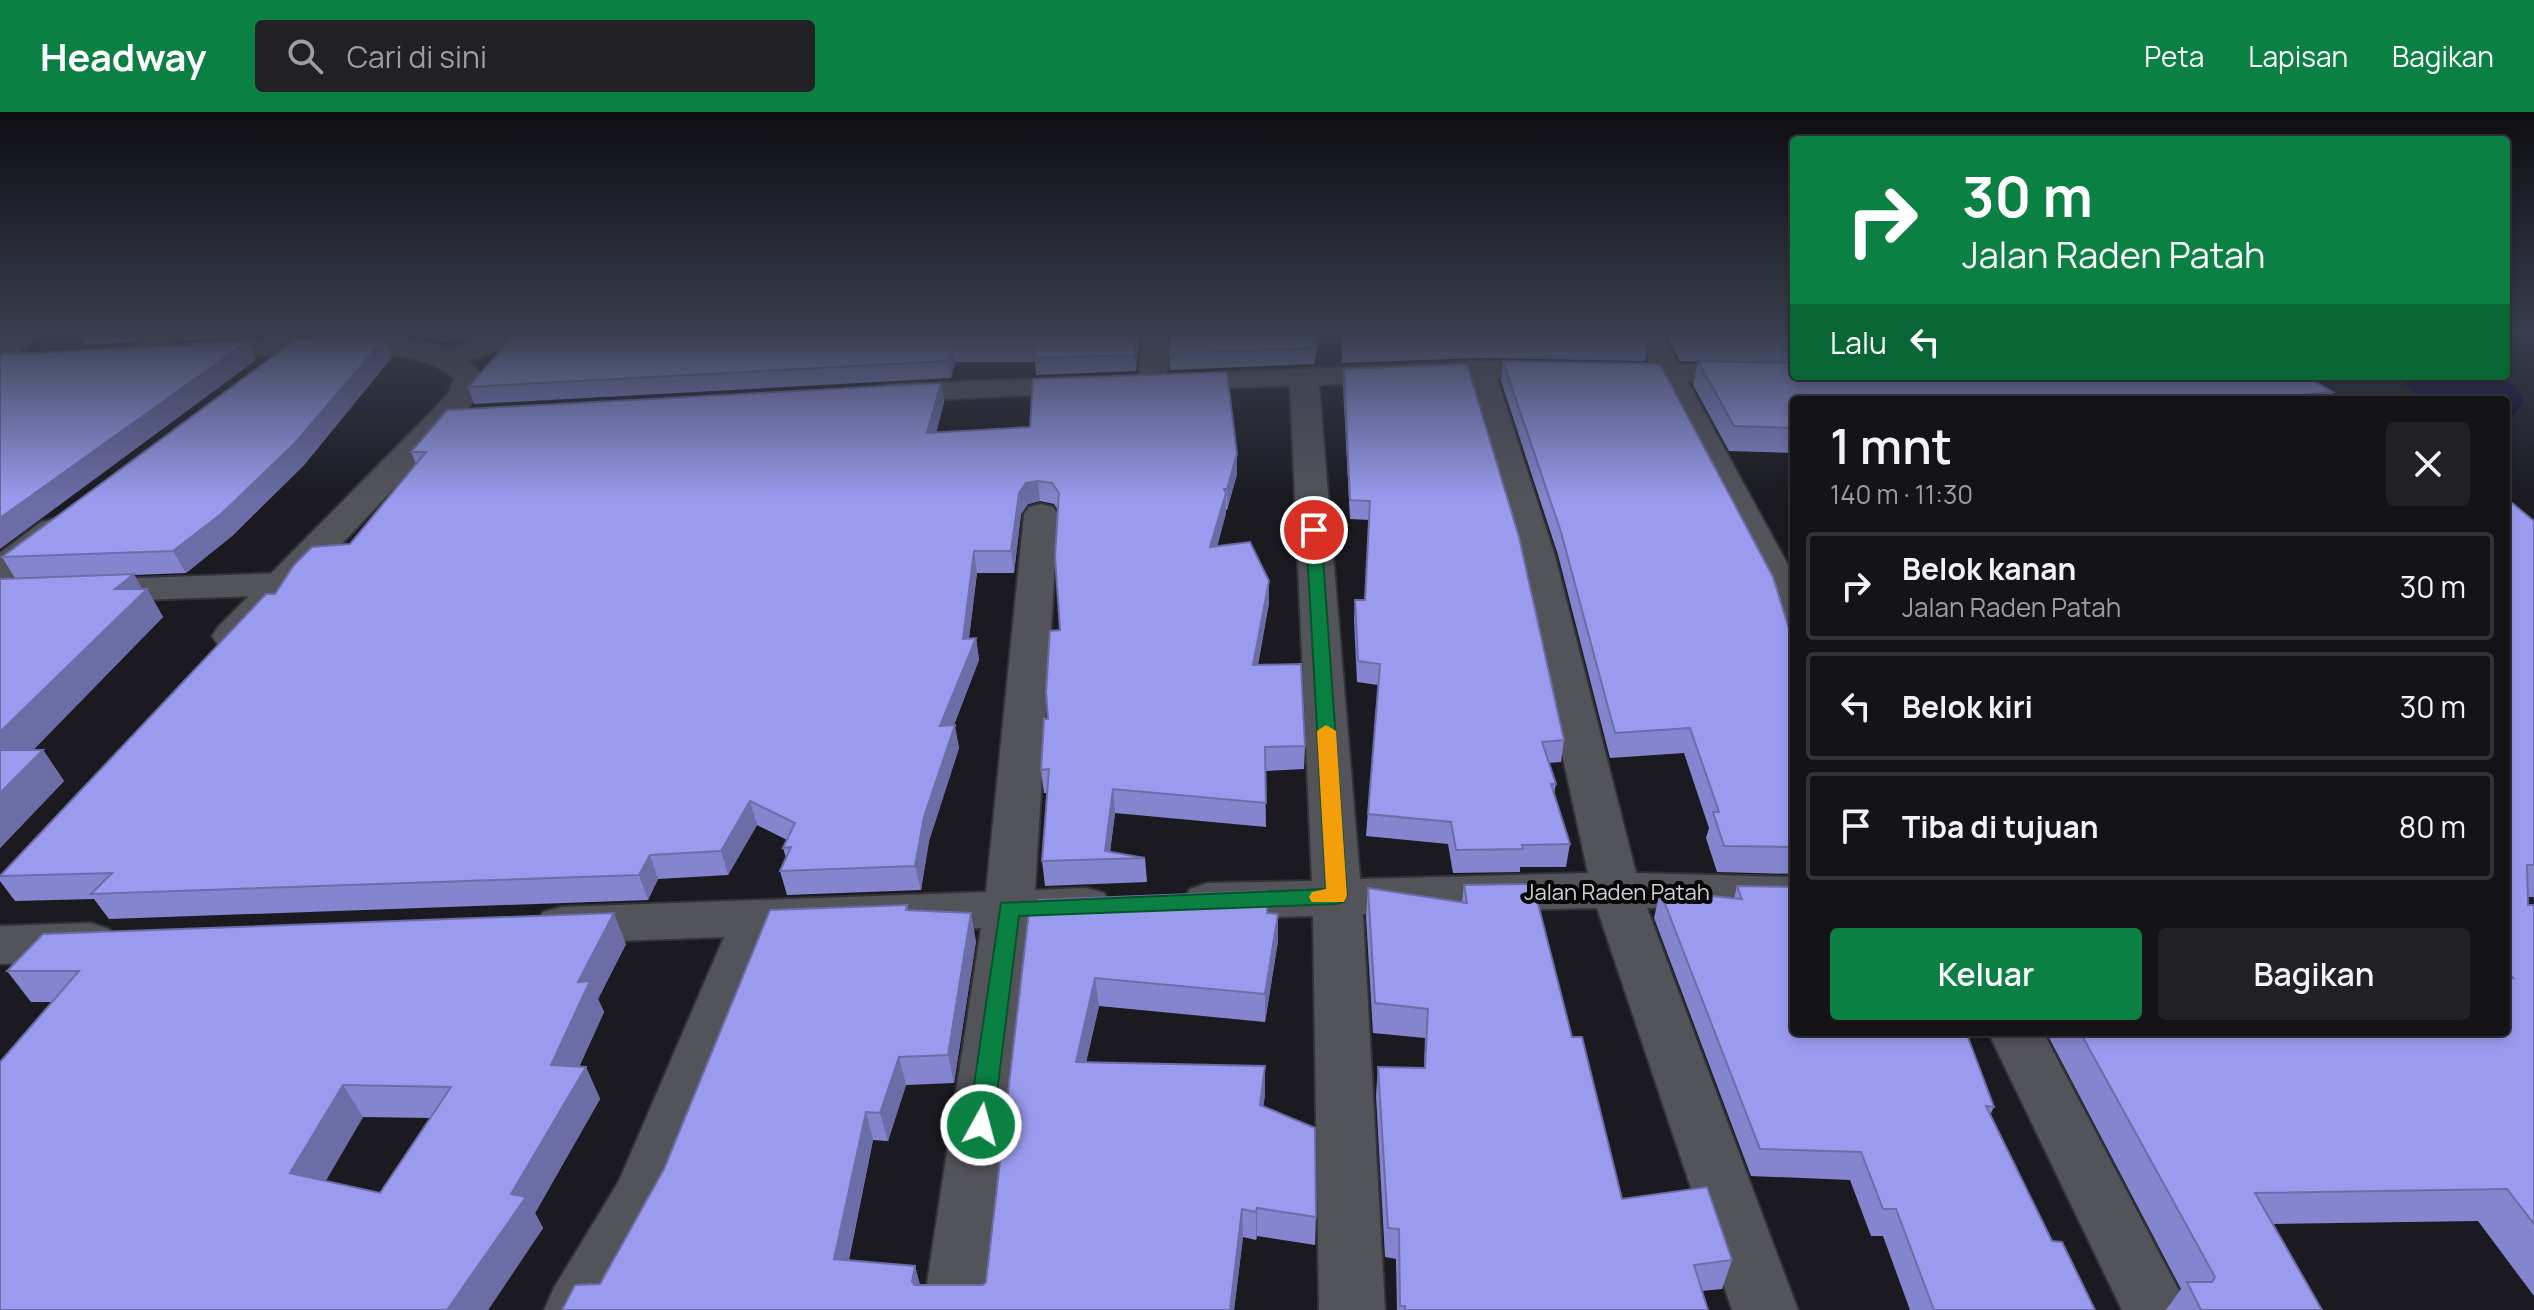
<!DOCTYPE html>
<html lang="id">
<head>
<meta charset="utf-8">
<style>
	:root { --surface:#141418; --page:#212125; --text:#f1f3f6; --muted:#9d9ea2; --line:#333337; --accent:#0b8043 }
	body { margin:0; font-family:Manrope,sans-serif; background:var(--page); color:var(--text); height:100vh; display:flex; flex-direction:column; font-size:30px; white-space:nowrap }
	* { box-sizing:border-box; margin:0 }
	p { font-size:26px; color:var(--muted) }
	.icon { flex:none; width:44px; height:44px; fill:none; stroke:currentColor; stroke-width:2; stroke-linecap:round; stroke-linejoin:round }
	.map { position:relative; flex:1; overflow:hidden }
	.side { position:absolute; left:1790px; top:284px; width:720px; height:640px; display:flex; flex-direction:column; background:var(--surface); border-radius:8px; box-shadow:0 4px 12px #0003,0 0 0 2px var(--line) }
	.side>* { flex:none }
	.hud { position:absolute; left:1790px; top:24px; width:720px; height:244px; border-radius:8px; box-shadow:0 4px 12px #0003,0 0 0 2px var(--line); background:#0b8043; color:#fff; overflow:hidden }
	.pin { position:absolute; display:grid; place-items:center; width:68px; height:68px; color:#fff; margin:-34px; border:4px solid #fff; border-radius:50%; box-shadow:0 2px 8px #0007 }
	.me { position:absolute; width:88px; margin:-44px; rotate:7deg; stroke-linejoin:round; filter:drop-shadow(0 0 6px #0008) }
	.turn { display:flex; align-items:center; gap:28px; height:168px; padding:0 40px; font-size:36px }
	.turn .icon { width:104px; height:104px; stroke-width:2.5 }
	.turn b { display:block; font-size:56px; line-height:68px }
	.then { display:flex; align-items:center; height:76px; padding:0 40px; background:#0003; gap:16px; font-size:30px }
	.round { display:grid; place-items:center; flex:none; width:84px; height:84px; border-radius:8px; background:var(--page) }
	.summary { display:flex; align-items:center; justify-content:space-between; height:136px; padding:0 40px }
	h1 { font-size:48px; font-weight:600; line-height:60px }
	.primary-button { display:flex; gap:16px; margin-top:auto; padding:16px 40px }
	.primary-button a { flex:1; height:92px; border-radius:8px; background:var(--accent); color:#fff; font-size:32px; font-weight:600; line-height:92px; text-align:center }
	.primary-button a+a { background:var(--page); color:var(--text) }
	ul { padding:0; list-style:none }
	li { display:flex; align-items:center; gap:24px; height:108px; margin:0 16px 12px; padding:0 24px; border:4px solid var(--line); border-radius:8px }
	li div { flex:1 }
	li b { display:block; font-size:30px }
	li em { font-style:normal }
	header { display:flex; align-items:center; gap:48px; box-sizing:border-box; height:112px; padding:0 40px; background:var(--accent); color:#fff }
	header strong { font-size:38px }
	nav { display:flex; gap:44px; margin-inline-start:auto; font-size:28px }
	.search { width:560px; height:72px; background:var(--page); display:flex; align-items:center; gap:20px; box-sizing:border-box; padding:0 28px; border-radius:8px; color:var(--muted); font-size:30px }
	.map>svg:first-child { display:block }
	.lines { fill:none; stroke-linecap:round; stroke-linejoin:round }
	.river { fill:#0b0032; fill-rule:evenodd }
	.minor-casing { stroke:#323336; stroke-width:4 }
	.tertiary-casing { stroke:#323336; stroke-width:4 }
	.minor { fill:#53535a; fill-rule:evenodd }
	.tertiary { fill:#53535a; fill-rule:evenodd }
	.wall { fill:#8485ce; fill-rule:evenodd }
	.shaded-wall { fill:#6c6ca7 }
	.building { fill:#9a9bef; stroke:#6c6ca7; stroke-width:2; fill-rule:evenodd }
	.route { fill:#0b8043; stroke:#07532c; stroke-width:2 }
	.slow { fill:#f59e0b }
	.labels { text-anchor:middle; stroke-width:8; stroke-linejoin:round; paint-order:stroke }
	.street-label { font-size:22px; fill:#d3d4d7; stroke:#060607 }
</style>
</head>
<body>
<header>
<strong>Headway</strong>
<div class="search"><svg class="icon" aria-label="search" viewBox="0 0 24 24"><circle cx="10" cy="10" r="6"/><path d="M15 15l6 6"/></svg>Cari di sini</div>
<nav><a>Peta</a><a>Lapisan</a><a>Bagikan</a></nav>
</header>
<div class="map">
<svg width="2534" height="1198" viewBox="0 0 2534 1198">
	<rect width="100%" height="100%" fill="#1a1a20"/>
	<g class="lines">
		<path class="river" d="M2398,264H2491L2514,273L2524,288L2514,303L2506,305V288C2469,288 2421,298 2398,264Z"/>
		<defs>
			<g id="minor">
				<polygon points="13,220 45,220 10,246 0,248 0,228"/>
				<path d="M151,220H181C170,236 149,254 129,249L125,243Z"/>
				<polygon points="497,220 537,220 533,226 461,252 451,254 441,252 437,246 441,240"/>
				<path d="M1143,220H1169L1167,263L1480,249L1650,252L1634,220H1661L1678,252L1794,254V264H1808L1804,269L1794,272L1688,270L1794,464V510L1781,507L1775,499L1658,269L1497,266L1555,444L1636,761L1794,765V799L1647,796L1798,1198H1732L1597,796L1363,802L1385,1198H1319L1313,804L1208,807L1190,801L1183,789L1190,777L1208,771L1312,769L1290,274L1163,278L1152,281L1142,278L1138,272ZM1468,266L1519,444L1588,761L1360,767L1319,273Z"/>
				<polygon points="1089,265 1099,268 1104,274 1099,280 887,290 877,287 872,281 877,275 887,272"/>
				<polygon points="1041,392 1053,395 1058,402 1035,778 1086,776 1104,781 1111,794 1104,807 1086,812 1032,814 989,1198 923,1198 981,816 775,823 674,1084 612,1198 544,1198 554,1176 619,1069 724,825 561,831 543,826 536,813 543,800 561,795 986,780 1024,402 1029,395"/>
				<polygon points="53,407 65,410 70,417 65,424 13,466 0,469 0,441 41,410"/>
				<polygon points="282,461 295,464 300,472 295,480 282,483 83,490 70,487 64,479 70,471 83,468"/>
				<polygon points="91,811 109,817 117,830 109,843 91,849 0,852 0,814"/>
				<polygon points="1988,920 2043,920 2189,1198 2122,1198"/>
			</g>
			<path id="tertiary" d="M342,223C390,225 454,222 484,266L477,284L454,313L246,533L232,536L218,533L212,524L218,515L432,299L448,281L454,267C415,223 248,245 190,249L180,246L176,240L180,234L190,231Z"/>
		</defs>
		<use href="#minor" class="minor-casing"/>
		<use href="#tertiary" class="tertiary-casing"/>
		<use href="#minor" class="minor"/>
		<use href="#tertiary" class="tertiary"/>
	</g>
	<g class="wall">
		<polygon points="147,220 135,230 86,233 79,221"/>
		<polygon points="175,220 341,220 178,228"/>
		<polygon points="366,220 482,220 478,224 442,229 406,222"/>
		<polygon points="517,220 1140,220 1136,259 1036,263 1035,250 955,250 951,266 474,292 468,275"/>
		<polygon points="1320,220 1314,252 1170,258 1169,242"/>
		<polygon points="1341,220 1646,220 1649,226 1645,249 1480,246 1342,251"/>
		<polygon points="1665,220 1794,220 1794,251 1680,249"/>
		<polygon points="386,225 393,244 304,353 232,424 186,461 134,463 142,477 147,477 163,505 33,638 43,638 64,669 0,736 0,467 15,466 2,445"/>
		<polygon points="1503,249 1794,533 1794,762 1717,760 1706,726 1709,716 1684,641 1610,646 1558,443 1501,269"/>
		<polygon points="1698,249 1878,266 1877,264 2305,264 2333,280 2329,288 1794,288 1794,341 1729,339 1693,273"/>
		<polygon points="1344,257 1564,628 1561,650 1549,651 1556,672 1554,682 1570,732 1566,755 1520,755 1520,760 1453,761 1448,732 1366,724 1378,573 1357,570 1354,508 1355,488 1365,488 1369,408 1350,407 1343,274"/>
		<polygon points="941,271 944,290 936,321 1237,342 1237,362 1227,398 1226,398 1217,435 1269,469 1269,491 1258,553 1305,634 1304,657 1265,659 1266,715 1115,701 1110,740 1145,746 1147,770 1045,774 1042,749 1047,681 1044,681 1041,658 1060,518 1058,398 1054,392 1040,389 1028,392 1021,402 1014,461 977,461 969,526 976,526 979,548 954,613 959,636 929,729 921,778 787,783 780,759 786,746 783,736 787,728 757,713 728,763 658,767 648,788 109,807 94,787 15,789 0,769 0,763 275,482 350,432 416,352 411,340"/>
		<polygon points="2506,386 2534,409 2534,785 2528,785 2528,793 2534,793 2534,1184 2478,1109 2273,1112 2322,1198 2166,1198 2181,1177 2046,920 2506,920"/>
		<polygon points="1464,773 1572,925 1622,1087 1732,1148 1722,1177 1702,1179 1708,1198 1397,1198 1396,1147 1385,1145 1376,984 1378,955 1424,956 1425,926 1373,921 1366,805 1368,776 1462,790"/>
		<polygon points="1737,774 1994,995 1990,1003 2052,1129 2095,1198 1910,1198 1883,1124 1871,1124 1850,1068 1751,1064 1654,806 1660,779 1734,787"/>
		<polygon points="1030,791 1267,801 1278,829 1265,910 1099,894 1086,951 1265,954 1265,982 1263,995 1316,1105 1315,1133 1257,1124 1256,1128 1243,1125 1234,1198 600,1172 907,793 908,798 976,829 954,971 906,973 888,1029 873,1028 849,1148 915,1154 920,1173 983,1173 986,1170"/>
		<path d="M626,832L598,887L604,900L579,955H586L600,987L535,1101L543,1116L488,1198L52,890H31L7,859ZM363,1005L431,1006L380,1081L325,1069Z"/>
	</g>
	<g class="shaded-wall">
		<polygon points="130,220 147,220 135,230"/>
		<polygon points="439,220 482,220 478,224 442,229"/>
		<polygon points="1137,220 1140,220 1136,259 1135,243"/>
		<polygon points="1317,220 1320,220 1314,252 1314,236"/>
		<polygon points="386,225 393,244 304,353 232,424 186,461 173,439"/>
		<polygon points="248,229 256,248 0,437 0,406"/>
		<polygon points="953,234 955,250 951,266 948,249"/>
		<polygon points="941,271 944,290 931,341 927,321"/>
		<polygon points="1237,342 1237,362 1227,398 1227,377"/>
		<polygon points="1038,369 1040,389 1028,392 1021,402 1014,461 1011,439 1019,381 1026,371"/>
		<polygon points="1226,381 1226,402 1211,457 1210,435"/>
		<polygon points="974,439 977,461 966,549 976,526 979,548 944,637 940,614 963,527"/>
		<polygon points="134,462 144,480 147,477 163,505 4,668 0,663 0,620 115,477"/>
		<polygon points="1269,469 1269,491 1253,576 1253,553"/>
		<polygon points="955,613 959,636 929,729 921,778 915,754 924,705"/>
		<polygon points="43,638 64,669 0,736 0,681"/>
		<polygon points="1113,677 1115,701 1109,747 1105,739"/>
		<polygon points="750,689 757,713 728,763 721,739"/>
		<polygon points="650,743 658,767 648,788 639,763"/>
		<polygon points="614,801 626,832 598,887 604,900 566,984 551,953 578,870"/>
		<polygon points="971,801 976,829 954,971 948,943"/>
		<polygon points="1278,802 1278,829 1265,910 1265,882"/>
		<polygon points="1095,866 1099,894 1079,979 1076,950"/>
		<polygon points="899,945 906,973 888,1029 880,1001"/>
		<polygon points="1265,954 1265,982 1260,1021 1260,993"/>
		<polygon points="586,955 600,987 535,1101 543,1116 488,1198 447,1198 511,1082"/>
		<polygon points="343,973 363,1005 312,1093 290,1061"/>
		<polygon points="866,1000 873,1028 843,1175 834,1147"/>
		<polygon points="1257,1096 1257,1124 1256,1128 1256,1100"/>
		<polygon points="1242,1097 1243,1125 1234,1198 1230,1198"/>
		<polygon points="915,1154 922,1182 912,1170"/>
	</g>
	<g class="building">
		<polygon points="517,220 1137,220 1135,243 1034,246 1035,234 953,234 948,249 468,275"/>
		<polygon points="1170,220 1317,220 1314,236 1169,242"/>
		<polygon points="1342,220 1646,220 1649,226 1482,223 1343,228"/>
		<polygon points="1681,220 1794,220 1794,228 1684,226"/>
		<polygon points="386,225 294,332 221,402 173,439 2,445 298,226"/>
		<polygon points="248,229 0,406 0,241 38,241"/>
		<polygon points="1503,249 1660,252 1773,465 1794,533 1794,735 1724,734 1713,700 1719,700 1690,616 1615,621 1561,420"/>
		<polygon points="1698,249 1794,251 1794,264 1863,264 1864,266 1897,267 1900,264 2305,264 2333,280 2258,287 2260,288 1794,288 1794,316 1734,314"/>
		<polygon points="1467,252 1519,425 1564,628 1542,630 1556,672 1551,672 1570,732 1522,733 1523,737 1456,738 1451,710 1368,702 1380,552 1358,549 1355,488 1365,488 1370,389 1350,388 1344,257"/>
		<polygon points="1227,260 1237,342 1227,377 1224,377 1226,381 1210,435 1250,430 1269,469 1253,553 1301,552 1305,634 1265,635 1266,691 1113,677 1105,739 1145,746 1042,749 1049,657 1041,658 1044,607 1048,607 1046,580 1050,519 1060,518 1055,444 1059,381 1052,371 1038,369 1026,371 1019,381 1011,439 974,439 963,527 976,526 940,614 955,613 924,705 915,754 780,759 791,735 783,736 795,711 750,689 721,739 650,743 639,763 91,782 112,761 0,764 266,482 275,482 294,453 312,435 350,432 426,340 411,340 447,298 941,271 927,321 1030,315 1033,267"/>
		<polygon points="2506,386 2534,409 2534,753 2527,753 2528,793 2534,793 2534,1112 2507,1077 2255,1081 2322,1198 2201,1198 2187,1170 2212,1170 2215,1165 2080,920 2506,920 2506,866 2513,866 2506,859"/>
		<polygon points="134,462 115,477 147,477 0,620 0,467"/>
		<polygon points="0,638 43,638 0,681"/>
		<polygon points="1533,772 1572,925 1582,925 1622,1087 1707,1075 1732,1148 1694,1153 1708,1198 1405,1198 1405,1194 1400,1194 1399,1117 1388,1116 1378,955 1425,956 1428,897 1375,891 1368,776 1467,791 1464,773"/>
		<polygon points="1737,774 1794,775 1794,920 1966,920 1994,995 1986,994 2052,1129 2062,1130 2095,1198 1934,1198 1896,1097 1883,1097 1861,1040 1760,1037 1660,779 1742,787"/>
		<polygon points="1267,779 1267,801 1278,802 1265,882 1095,866 1076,950 1265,954 1260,993 1315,1016 1316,1105 1257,1096 1256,1100 1242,1097 1230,1198 562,1198 575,1173 600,1172 664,1057 770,798 907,793 906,798 971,801 948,943 899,945 880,1001 866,1000 834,1147 915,1154 912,1170 915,1173 983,1173 986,1170 1030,791 1038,792 1038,788"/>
		<path d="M614,801L578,870L590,869L551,953L586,955L511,1082L526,1085L447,1198H0V950L79,859H7L43,822ZM343,973L451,975L380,1081L290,1061Z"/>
	</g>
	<linearGradient id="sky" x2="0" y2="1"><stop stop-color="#0e0e12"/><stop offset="0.57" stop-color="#383e4e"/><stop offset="1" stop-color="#383e4e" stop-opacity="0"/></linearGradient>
	<rect width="2534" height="388" fill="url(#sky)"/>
	<polygon class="route" points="1314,414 1321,418 1347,784 1344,790 1337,792 1019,804 993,1013 990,1020 981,1023 972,1020 968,1013 1001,791 1326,777 1306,418"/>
	<polygon class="slow" points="1326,613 1336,619 1347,784 1344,790 1312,790 1309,785 1312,780 1326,777 1317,619"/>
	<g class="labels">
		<g class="street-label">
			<text x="1617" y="788">Jalan Raden Patah</text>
		</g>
	</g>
</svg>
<div class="pin" style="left:1314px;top:418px;background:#d93025"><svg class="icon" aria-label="arrive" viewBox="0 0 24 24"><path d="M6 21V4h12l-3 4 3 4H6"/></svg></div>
<svg class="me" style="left:981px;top:1013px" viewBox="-20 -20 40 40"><circle r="17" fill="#0b8043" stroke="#fff" stroke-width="3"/><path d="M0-11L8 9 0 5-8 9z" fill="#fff"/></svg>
<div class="hud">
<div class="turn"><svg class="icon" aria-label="right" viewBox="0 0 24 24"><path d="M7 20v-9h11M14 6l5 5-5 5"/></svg><div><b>30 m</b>Jalan Raden Patah</div></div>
<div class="then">Lalu<svg class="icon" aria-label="left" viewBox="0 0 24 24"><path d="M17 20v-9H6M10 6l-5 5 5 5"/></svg></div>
</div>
<section class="side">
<div class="summary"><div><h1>1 mnt</h1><p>140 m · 11:30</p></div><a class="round"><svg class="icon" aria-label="close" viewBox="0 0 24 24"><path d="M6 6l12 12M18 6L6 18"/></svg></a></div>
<ul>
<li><svg class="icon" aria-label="right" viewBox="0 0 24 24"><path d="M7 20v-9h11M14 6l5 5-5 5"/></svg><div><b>Belok kanan</b><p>Jalan Raden Patah</p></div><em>30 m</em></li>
<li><svg class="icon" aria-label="left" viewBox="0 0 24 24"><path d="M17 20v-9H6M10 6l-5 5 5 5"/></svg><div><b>Belok kiri</b></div><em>30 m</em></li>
<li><svg class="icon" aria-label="arrive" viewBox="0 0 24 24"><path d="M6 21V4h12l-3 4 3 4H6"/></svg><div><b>Tiba di tujuan</b></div><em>80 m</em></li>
</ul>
<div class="primary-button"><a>Keluar</a><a>Bagikan</a></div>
</section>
</div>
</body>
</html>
